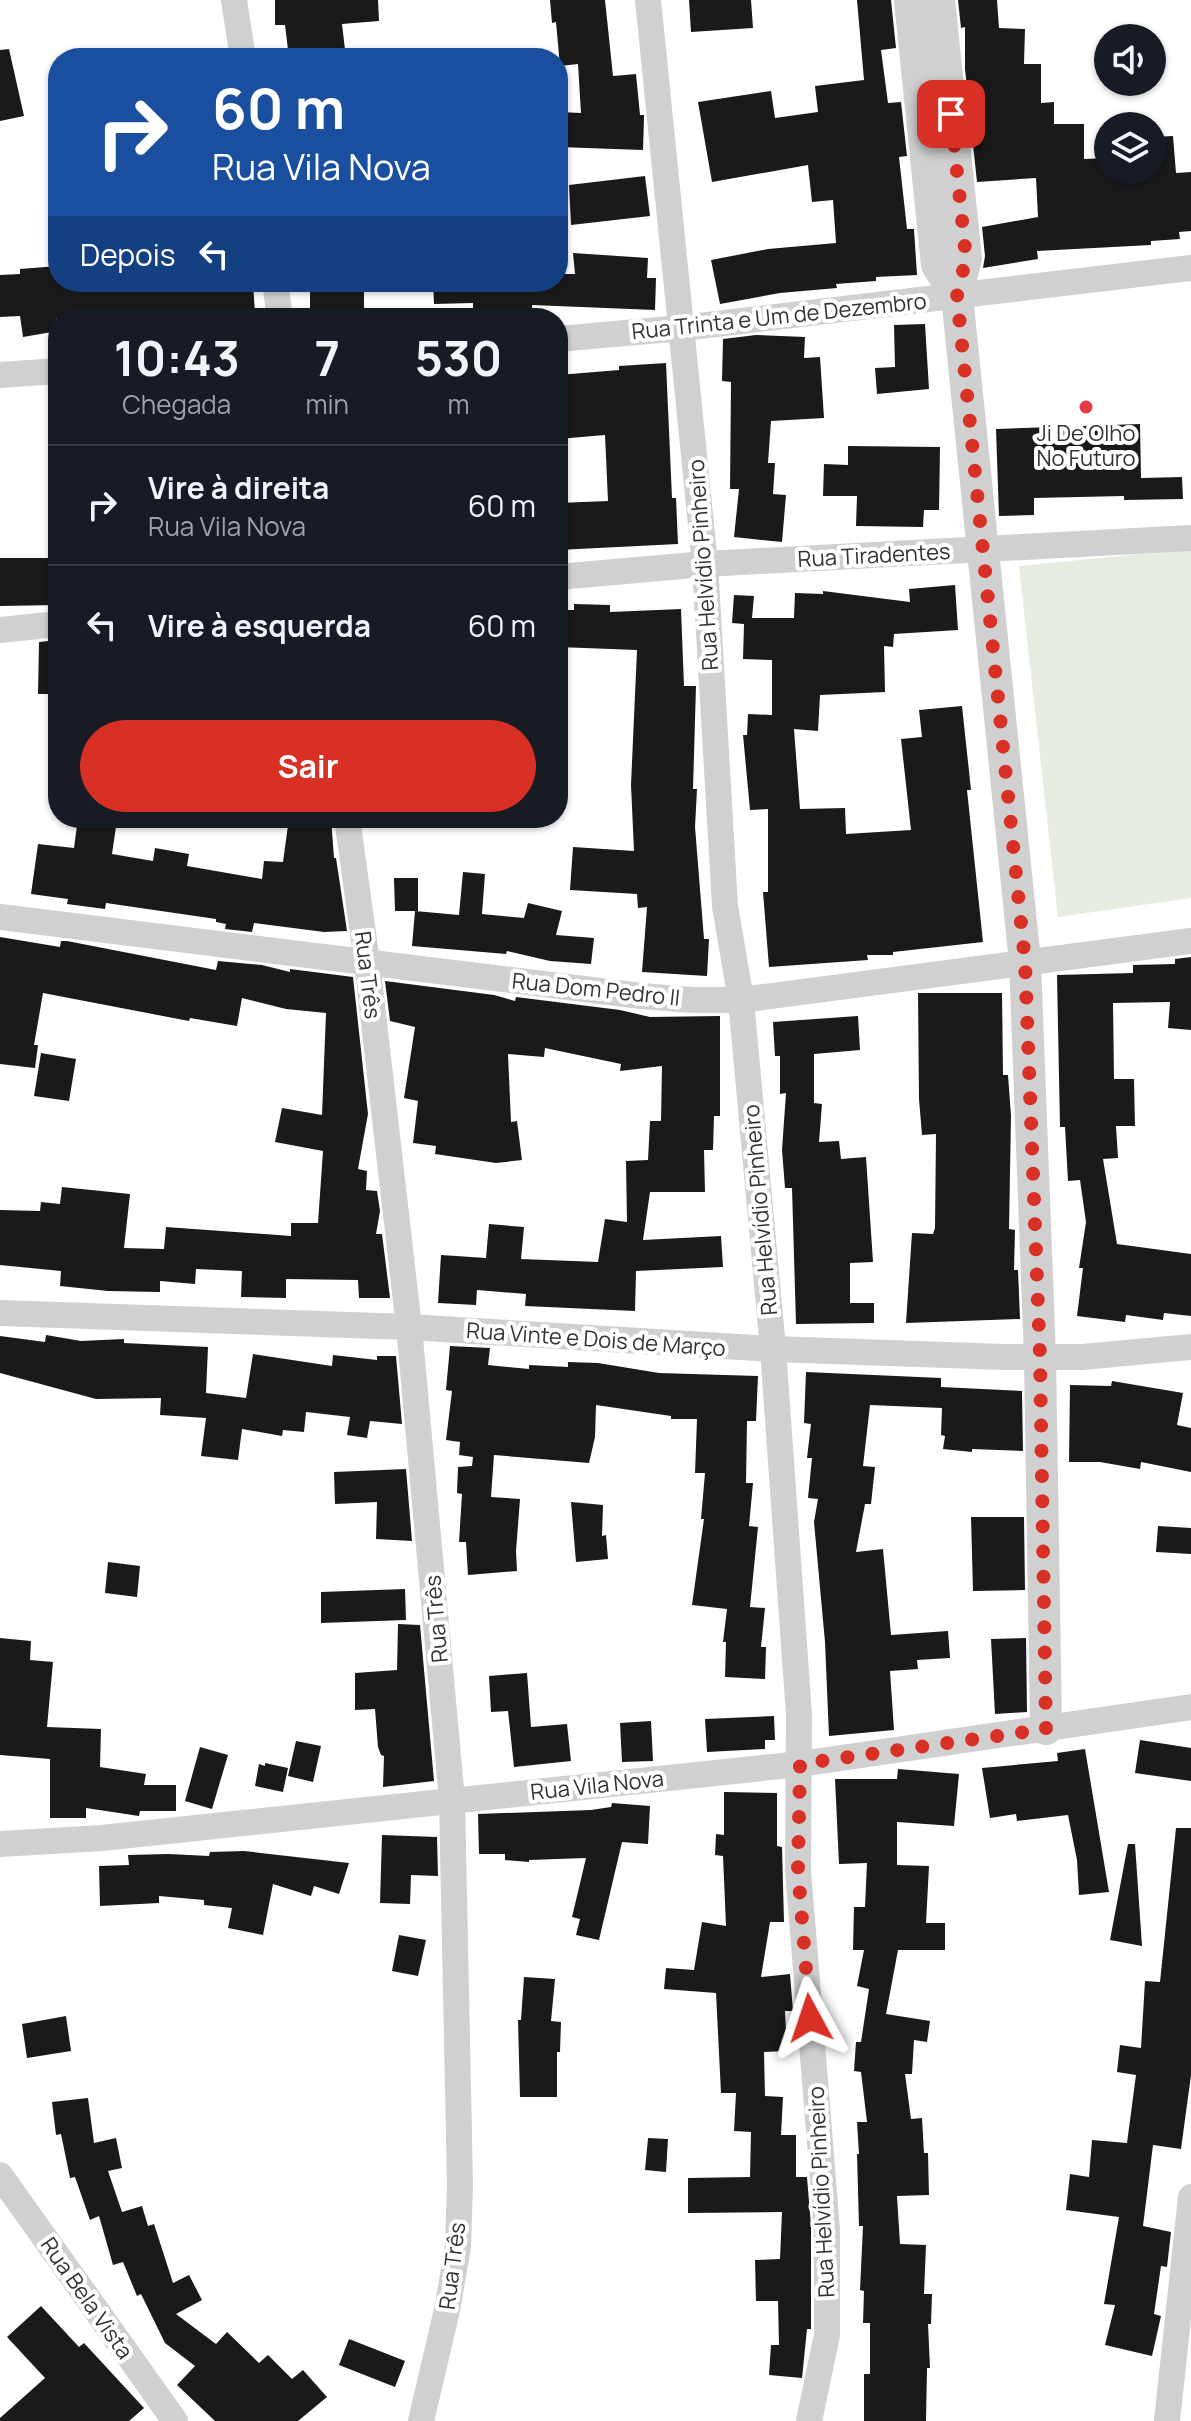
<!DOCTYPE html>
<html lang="pt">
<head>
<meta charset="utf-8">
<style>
	:root { --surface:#171b24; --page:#242831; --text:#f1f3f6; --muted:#9ea1a6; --line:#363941; --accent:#d93025 }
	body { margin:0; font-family:Manrope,sans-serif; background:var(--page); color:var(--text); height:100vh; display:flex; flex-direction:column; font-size:30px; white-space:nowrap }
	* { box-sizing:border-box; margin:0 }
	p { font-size:26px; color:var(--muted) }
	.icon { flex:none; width:44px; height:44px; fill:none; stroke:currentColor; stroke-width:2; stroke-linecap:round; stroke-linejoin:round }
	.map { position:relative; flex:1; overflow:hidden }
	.sheet { position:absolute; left:48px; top:308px; width:520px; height:520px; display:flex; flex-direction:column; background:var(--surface); border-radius:32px; box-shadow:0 2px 6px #0004 }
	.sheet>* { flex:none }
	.top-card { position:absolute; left:48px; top:48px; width:520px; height:244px; border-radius:32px; box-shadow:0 2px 6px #0004; background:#1a4fa0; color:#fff; overflow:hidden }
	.fabs { position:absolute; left:1094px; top:24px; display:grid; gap:16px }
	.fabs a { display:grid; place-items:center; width:72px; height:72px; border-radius:50%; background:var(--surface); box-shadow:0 2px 6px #0004; font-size:40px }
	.pin { position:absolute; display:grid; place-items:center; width:68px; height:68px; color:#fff; margin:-34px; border-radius:16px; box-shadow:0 4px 12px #0006 }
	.me { position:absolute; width:88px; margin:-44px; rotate:355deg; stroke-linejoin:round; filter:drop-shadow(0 0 6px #0008) }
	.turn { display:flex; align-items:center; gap:28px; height:168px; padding:0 32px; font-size:36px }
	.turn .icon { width:104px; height:104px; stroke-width:2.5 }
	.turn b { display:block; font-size:56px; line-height:68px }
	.then { display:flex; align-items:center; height:76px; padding:0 32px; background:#0003; gap:16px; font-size:30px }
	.eta { display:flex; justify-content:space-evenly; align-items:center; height:136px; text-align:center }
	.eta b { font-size:48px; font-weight:700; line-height:56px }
	.cta { display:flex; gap:16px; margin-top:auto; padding:16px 32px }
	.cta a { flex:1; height:92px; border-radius:48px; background:var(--accent); color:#fff; font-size:32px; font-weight:700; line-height:92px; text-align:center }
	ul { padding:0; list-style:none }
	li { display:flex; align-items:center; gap:24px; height:120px; padding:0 32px; border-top:2px solid var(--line) }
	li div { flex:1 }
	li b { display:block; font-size:30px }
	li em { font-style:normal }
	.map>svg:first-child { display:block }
	.green { fill:#e6ecdf }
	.building { fill:#1a1a1a }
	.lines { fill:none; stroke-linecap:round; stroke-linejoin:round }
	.minor { stroke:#d0d0d0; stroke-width:26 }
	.tertiary { stroke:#d0d0d0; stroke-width:32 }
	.route { stroke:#d93025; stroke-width:14; stroke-dasharray:0 25.2 }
	.poi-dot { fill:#e63946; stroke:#fff; stroke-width:3 }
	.labels { text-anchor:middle; stroke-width:8; stroke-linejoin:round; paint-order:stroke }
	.street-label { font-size:22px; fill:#333; stroke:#fff }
	.poi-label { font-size:22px; fill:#333; stroke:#fff }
</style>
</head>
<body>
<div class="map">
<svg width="1191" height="2421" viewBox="0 0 1191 2421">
	<rect width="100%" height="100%" fill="#fff"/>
	<polygon class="green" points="1191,549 1191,898 1058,917 1019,566"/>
	<g class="building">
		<polygon points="275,0 378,0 379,21 342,24 346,58 289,58 285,25 275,25"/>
		<polygon points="550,0 605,0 613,76 636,74 640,115 644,115 644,118 643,150 558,147 559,112 581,113 578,64 560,66 556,22 552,23"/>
		<polygon points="689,0 751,0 753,28 691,32"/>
		<polygon points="857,0 891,0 896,48 881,50 888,103 901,102 907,156 899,157 907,229 914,229 917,275 876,277 876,281 836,284 837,288 780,293 720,304 711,260 768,249 836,243 833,200 812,202 808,165 712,182 698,102 771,91 775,118 818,112 815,86 864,80"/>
		<polygon points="958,0 997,0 999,28 1025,29 1024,64 1041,64 1041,103 1054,102 1054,124 1084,124 1084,159 1108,158 1108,170 1152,170 1152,137 1173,136 1176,173 1191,172 1191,231 1179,232 1180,239 1151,241 1151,245 1037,251 1038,259 983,268 985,256 982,227 1038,217 1036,178 977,182 965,69 965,27 961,28"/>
		<polygon points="9,49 24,116 0,121 0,50"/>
		<polygon points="645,176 650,216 571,225 569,185"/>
		<polygon points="573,253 648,258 647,278 656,278 655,310 532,305 532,312 473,314 473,303 434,304 433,282 558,282 558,274 575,274"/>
		<polygon points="58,266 58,282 253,282 255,314 197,318 56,318 58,331 23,337 20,316 0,317 0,275 20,274 20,269"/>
		<rect x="310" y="282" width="54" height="35"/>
		<polygon points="925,324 929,389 877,394 875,368 895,367 894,325"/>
		<polygon points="756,335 805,337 804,358 820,357 824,418 771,421 768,463 775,463 773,494 786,495 782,542 734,537 739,489 730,489 731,382 722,381 723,339"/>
		<polygon points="666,363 672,498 676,498 678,544 558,550 558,503 608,501 605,435 558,439 558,375 619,370 619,366"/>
		<polygon points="1140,424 1141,478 1182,477 1183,499 1124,500 1124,496 1034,498 1034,515 999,516 996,429"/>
		<polygon points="848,446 940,447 939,510 924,510 923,527 856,526 857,496 823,496 824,464 848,465"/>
		<polygon points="0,558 57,558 58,605 0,606"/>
		<polygon points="955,585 958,630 894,634 893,647 884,646 885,692 820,695 818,731 794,729 800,809 845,808 846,834 911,830 901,739 922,737 919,710 962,706 971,790 967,790 983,942 893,952 893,955 867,955 868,960 769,967 763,892 768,892 768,809 750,810 743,735 747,735 748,714 772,715 772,660 743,659 744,624 732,623 734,595 754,596 752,618 794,618 795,593 823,594 823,591 910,602 909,589"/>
		<polygon points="574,604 610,605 610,612 681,609 684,686 696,686 693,789 697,789 695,827 704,939 709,939 707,976 642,972 647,907 638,908 637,894 570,890 573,847 634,851 631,785 637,650 558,647 558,610 574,610"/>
		<polygon points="58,640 58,694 38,694 39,642"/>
		<polygon points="78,818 117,820 112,854 153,861 155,848 189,854 187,866 262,879 264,861 283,862 289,818 331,818 334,858 336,858 347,931 324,932 254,923 252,932 225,929 226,924 216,922 216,919 106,903 105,909 67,904 68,899 31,894 38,844 74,848"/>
		<polygon points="463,872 485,874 482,914 524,918 528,903 562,911 556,935 594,938 591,964 550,961 507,951 506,954 412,946 415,911 459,915"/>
		<polygon points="394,878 418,878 418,911 395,911"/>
		<polygon points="0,937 60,947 61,941 67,941 216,970 218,961 262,965 290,972 290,969 353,977 368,1114 358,1169 367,1171 366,1190 377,1191 380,1211 376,1234 382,1234 390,1298 359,1298 358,1280 286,1279 286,1298 241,1297 242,1271 196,1269 195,1284 160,1281 160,1292 108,1291 60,1286 61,1271 0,1265 0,1210 40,1211 41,1202 60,1204 62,1187 130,1194 124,1248 164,1249 166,1227 291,1236 291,1223 318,1223 323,1151 275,1142 282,1108 322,1115 326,1013 286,1009 242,998 237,1026 190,1018 189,1021 43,993 34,1045 38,1045 35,1068 0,1064"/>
		<polygon points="1191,957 1191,1030 1168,1028 1170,1002 1113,1003 1114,1079 1134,1079 1135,1126 1116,1126 1118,1158 1103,1159 1117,1244 1191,1254 1191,1316 1164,1313 1163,1320 1126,1315 1125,1322 1077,1316 1083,1268 1079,1268 1086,1222 1080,1180 1068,1181 1065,1127 1060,1127 1057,975 1133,973 1133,965 1175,964 1175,959"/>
		<polygon points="385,981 494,995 515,1001 516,997 620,1010 650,1017 720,1016 720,1116 714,1116 713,1150 704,1150 705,1192 650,1192 643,1240 721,1236 723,1267 636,1271 635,1311 525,1306 526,1294 477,1290 476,1305 438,1303 441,1255 486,1258 489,1224 524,1227 521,1259 598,1262 605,1219 627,1222 626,1161 648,1160 650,1121 661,1121 662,1066 620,1071 621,1064 545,1048 544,1057 508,1054 511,1122 517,1121 522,1160 496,1163 435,1154 436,1146 413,1143 418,1101 404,1098 415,1027 390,1021"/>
		<polygon points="918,993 1002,993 1003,1075 1008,1075 1011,1116 1009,1229 1015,1230 1014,1270 1018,1270 1020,1319 906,1323 912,1233 933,1234 935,1228 936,1134 922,1135 919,1099"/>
		<polygon points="858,1016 860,1050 814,1054 814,1103 822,1104 819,1142 839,1141 841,1159 866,1157 873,1262 850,1263 850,1303 874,1303 874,1323 796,1324 792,1188 785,1188 782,1150 786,1093 780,1094 780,1056 775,1056 773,1022"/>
		<polygon points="41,1053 76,1059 69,1101 34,1096"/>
		<polygon points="46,1335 81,1341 124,1339 124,1343 208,1347 206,1393 246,1398 253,1354 332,1366 333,1355 377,1360 377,1356 396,1356 402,1424 370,1421 367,1438 347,1435 350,1417 306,1412 304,1432 283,1430 282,1436 242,1429 238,1460 201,1456 206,1418 160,1415 161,1398 96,1399 0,1373 0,1336 45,1342"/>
		<polygon points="450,1346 490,1348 488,1365 529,1369 529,1365 568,1367 568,1362 598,1363 659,1373 758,1376 756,1421 747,1421 746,1483 753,1483 749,1526 758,1527 750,1607 765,1608 761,1647 766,1647 765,1679 725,1677 726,1642 723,1642 727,1609 692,1605 704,1519 701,1519 705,1473 695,1473 697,1419 671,1419 671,1416 596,1405 595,1437 589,1463 494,1455 491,1497 520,1499 516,1551 517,1571 468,1575 466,1542 459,1542 462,1494 457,1493 458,1467 472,1466 473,1457 459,1455 460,1442 446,1440 452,1391 446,1390"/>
		<polygon points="806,1372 941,1378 941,1387 1022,1391 1023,1451 972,1449 972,1452 943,1449 945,1436 941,1435 942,1408 870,1405 863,1466 875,1467 871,1504 865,1504 856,1552 883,1549 891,1635 948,1631 950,1658 917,1660 918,1669 890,1671 894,1730 829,1736 825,1642 814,1522 818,1499 808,1498 812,1458 807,1458 811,1424 804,1423"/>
		<polygon points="1112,1381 1183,1393 1177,1425 1191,1428 1191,1472 1141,1462 1140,1469 1100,1462 1069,1462 1070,1385 1111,1386"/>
		<polygon points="406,1469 412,1541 376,1539 377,1502 335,1504 334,1472"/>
		<polygon points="571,1502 603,1505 602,1536 606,1535 608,1559 576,1562"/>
		<polygon points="971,1517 1024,1517 1025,1590 973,1591"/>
		<polygon points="1158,1526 1191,1528 1191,1554 1156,1552"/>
		<polygon points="108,1562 140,1566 137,1597 105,1593"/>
		<polygon points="405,1589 406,1620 321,1623 321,1592"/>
		<polygon points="398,1624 420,1625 434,1781 383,1787 384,1756 381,1755 378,1747 375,1709 355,1710 355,1673 397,1670"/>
		<polygon points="0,1638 31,1641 30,1660 53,1662 47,1727 101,1729 100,1767 146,1774 144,1785 176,1785 176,1811 140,1811 139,1816 86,1808 86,1818 50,1818 50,1759 0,1755"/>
		<polygon points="1026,1638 1027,1712 995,1714 991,1639"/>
		<polygon points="527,1673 531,1727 567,1724 571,1761 514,1767 508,1711 491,1712 489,1676"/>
		<polygon points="774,1716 775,1740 765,1740 765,1749 707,1752 705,1719"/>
		<polygon points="651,1721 653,1761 622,1762 620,1723"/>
		<polygon points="1140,1740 1191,1748 1191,1781 1135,1773"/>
		<polygon points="296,1741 321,1746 313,1782 288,1776"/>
		<polygon points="200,1747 228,1755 212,1809 185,1801"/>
		<polygon points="1085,1749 1109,1892 1079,1895 1077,1860 1068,1815 1017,1821 1016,1814 990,1818 982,1768 1058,1761 1057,1753"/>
		<polygon points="265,1763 288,1768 283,1792 255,1786 259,1764 265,1766"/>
		<polygon points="898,1769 959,1774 954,1826 897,1822 897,1865 929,1866 926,1923 945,1923 945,1950 898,1950 886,2014 930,2021 927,2042 914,2040 912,2074 905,2074 911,2119 922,2118 924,2153 928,2153 929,2195 897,2196 900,2244 926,2245 924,2294 932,2294 931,2324 928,2324 930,2368 927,2368 926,2421 864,2421 864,2374 870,2374 870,2323 863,2323 864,2291 860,2290 863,2226 859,2226 857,2154 859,2154 857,2122 867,2122 861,2072 854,2071 856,2042 861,2042 869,1989 857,1986 864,1950 853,1950 854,1907 865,1907 867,1863 839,1864 835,1779 897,1779"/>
		<polygon points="724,1792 777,1793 777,1846 782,1847 784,1922 770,1922 761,1977 790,1974 793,2011 785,2011 787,2051 764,2052 765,2096 783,2097 781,2135 796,2135 796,2177 807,2177 811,2226 811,2329 807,2329 802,2378 769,2375 771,2345 779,2345 778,2301 756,2301 755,2260 780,2259 782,2212 688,2213 688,2178 750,2177 751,2132 734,2131 736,2093 721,2093 716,1993 664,1989 666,1968 694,1970 702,1922 726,1926 723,1856 715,1855 716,1834 724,1835"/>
		<polygon points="612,1803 650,1806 648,1844 622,1842 599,1940 576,1935 580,1919 572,1917 586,1858 529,1860 529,1862 505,1860 505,1854 479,1854 478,1814 591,1810 611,1807"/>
		<polygon points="1176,1828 1191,1828 1191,2075 1181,2149 1153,2145 1143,2226 1171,2232 1167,2267 1161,2266 1154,2314 1161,2316 1152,2356 1105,2345 1115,2305 1104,2304 1119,2217 1066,2210 1070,2174 1089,2177 1092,2140 1127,2143 1136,2075 1117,2072 1120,2045 1141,2048 1145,1981 1160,1982"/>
		<polygon points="382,1835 437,1837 438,1876 411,1875 410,1904 380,1903"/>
		<polygon points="1128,1844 1135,1844 1142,1946 1110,1940"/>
		<polygon points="244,1851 349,1863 339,1894 314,1886 311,1896 273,1884 263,1935 228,1928 232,1908 204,1905 204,1900 159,1896 159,1903 100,1906 99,1866 129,1865 128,1855 169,1854 209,1856 210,1852"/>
		<polygon points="399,1935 426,1940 418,1976 392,1971"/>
		<polygon points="524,1977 555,1979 551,2021 561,2022 560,2052 557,2052 557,2097 520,2097 518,2020 521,2020"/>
		<polygon points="66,2016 71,2051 27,2058 22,2024"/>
		<polygon points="88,2098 94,2143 116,2138 122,2168 108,2171 122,2212 142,2206 148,2226 154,2224 173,2283 189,2275 202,2300 176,2314 216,2344 227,2332 259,2363 268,2355 292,2379 303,2370 327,2397 298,2421 215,2421 177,2385 195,2366 165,2343 141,2294 137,2296 123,2262 113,2265 99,2216 90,2220 75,2177 70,2178 61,2134 56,2135 52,2102"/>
		<polygon points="648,2138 668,2139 666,2172 645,2170"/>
		<polygon points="41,2306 79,2347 84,2343 144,2408 129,2421 0,2421 0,2418 45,2378 7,2337"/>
		<polygon points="349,2339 405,2361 395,2387 339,2365"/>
	</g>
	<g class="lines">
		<g class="minor">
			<polyline points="234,0 243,58"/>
			<polyline points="648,0 705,564 725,906 741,1000 773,1349 799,1715 798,1870 827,2230 827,2335 809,2421"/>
			<polyline points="275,282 280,318"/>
			<polyline points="558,339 682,328 1191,268"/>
			<polyline points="0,375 58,371"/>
			<polyline points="558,577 705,564 1191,538"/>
			<polyline points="0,630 58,624"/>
			<polyline points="347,818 367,962 409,1327 452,1800 460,2184 458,2247 447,2310 421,2421"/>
			<polyline points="0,917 641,996 693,1000 741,1000 1191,941"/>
			<polyline points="0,1313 409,1327 773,1349 1005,1357 1082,1357 1191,1347"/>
			<polyline points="0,1844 102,1838 800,1764 1191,1707"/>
			<polyline points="0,2175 175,2421"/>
			<polyline points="1167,2421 1191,2197"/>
		</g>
		<g class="tertiary">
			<polyline points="910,0 937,265 957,296"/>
			<polyline points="939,0 966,258 957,296 1025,962 1040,1357 1046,1729"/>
		</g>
	</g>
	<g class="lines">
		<polyline class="route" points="810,2018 798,1870 800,1764 1046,1729 1040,1357 1025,962 957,296 966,258 951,114"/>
	</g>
	<circle class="poi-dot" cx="1086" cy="407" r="8"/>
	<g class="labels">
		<g class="street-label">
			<text transform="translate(779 316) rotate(-6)" y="8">Rua Trinta e Um de Dezembro</text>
			<text transform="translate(874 555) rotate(-3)" y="8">Rua Tiradentes</text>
			<text transform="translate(703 565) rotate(-94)" y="8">Rua Helvídio Pinheiro</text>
			<text transform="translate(368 975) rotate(83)" y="8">Rua Três</text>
			<text transform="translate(596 989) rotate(6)" y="8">Rua Dom Pedro II</text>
			<text transform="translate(760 1210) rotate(-95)" y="8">Rua Helvídio Pinheiro</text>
			<text transform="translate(596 1339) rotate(4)" y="8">Rua Vinte e Dois de Março</text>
			<text transform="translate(436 1619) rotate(-95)" y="8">Rua Três</text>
			<text transform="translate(597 1785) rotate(-6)" y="8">Rua Vila Nova</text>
			<text transform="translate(821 2192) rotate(-93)" y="8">Rua Helvídio Pinheiro</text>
			<text transform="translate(452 2266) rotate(-83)" y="8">Rua Três</text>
			<text transform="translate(87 2298) rotate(55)" y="8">Rua Bela Vista</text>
		</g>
		<g class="poi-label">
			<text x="1086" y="441">Ji De Olho<tspan x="1086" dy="25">No Futuro</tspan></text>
		</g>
	</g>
</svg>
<div class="fabs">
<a><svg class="icon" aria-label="sound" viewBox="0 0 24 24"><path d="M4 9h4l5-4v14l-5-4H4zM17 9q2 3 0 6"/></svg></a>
<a><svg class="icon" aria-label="layers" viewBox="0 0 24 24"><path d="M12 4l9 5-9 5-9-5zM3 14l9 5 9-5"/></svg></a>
</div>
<div class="pin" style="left:951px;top:114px;background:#d93025"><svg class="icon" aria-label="arrive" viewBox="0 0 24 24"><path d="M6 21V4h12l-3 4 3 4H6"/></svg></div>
<svg class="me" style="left:810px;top:2018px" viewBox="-20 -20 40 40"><path d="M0-17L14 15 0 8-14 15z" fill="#d93025" stroke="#fff" stroke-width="4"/></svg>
<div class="top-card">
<div class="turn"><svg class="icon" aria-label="right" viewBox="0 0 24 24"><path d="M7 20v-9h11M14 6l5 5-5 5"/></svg><div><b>60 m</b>Rua Vila Nova</div></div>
<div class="then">Depois<svg class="icon" aria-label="left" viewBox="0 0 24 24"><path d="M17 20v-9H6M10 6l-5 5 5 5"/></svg></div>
</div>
<section class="sheet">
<div class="eta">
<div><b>10:43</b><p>Chegada</p></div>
<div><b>7</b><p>min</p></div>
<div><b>530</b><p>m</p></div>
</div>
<ul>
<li><svg class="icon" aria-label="right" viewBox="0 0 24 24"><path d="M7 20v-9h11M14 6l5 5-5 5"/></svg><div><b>Vire à direita</b><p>Rua Vila Nova</p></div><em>60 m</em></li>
<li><svg class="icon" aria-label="left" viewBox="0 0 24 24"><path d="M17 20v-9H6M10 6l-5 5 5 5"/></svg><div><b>Vire à esquerda</b></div><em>60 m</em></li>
</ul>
<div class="cta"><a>Sair</a></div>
</section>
</div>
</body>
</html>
